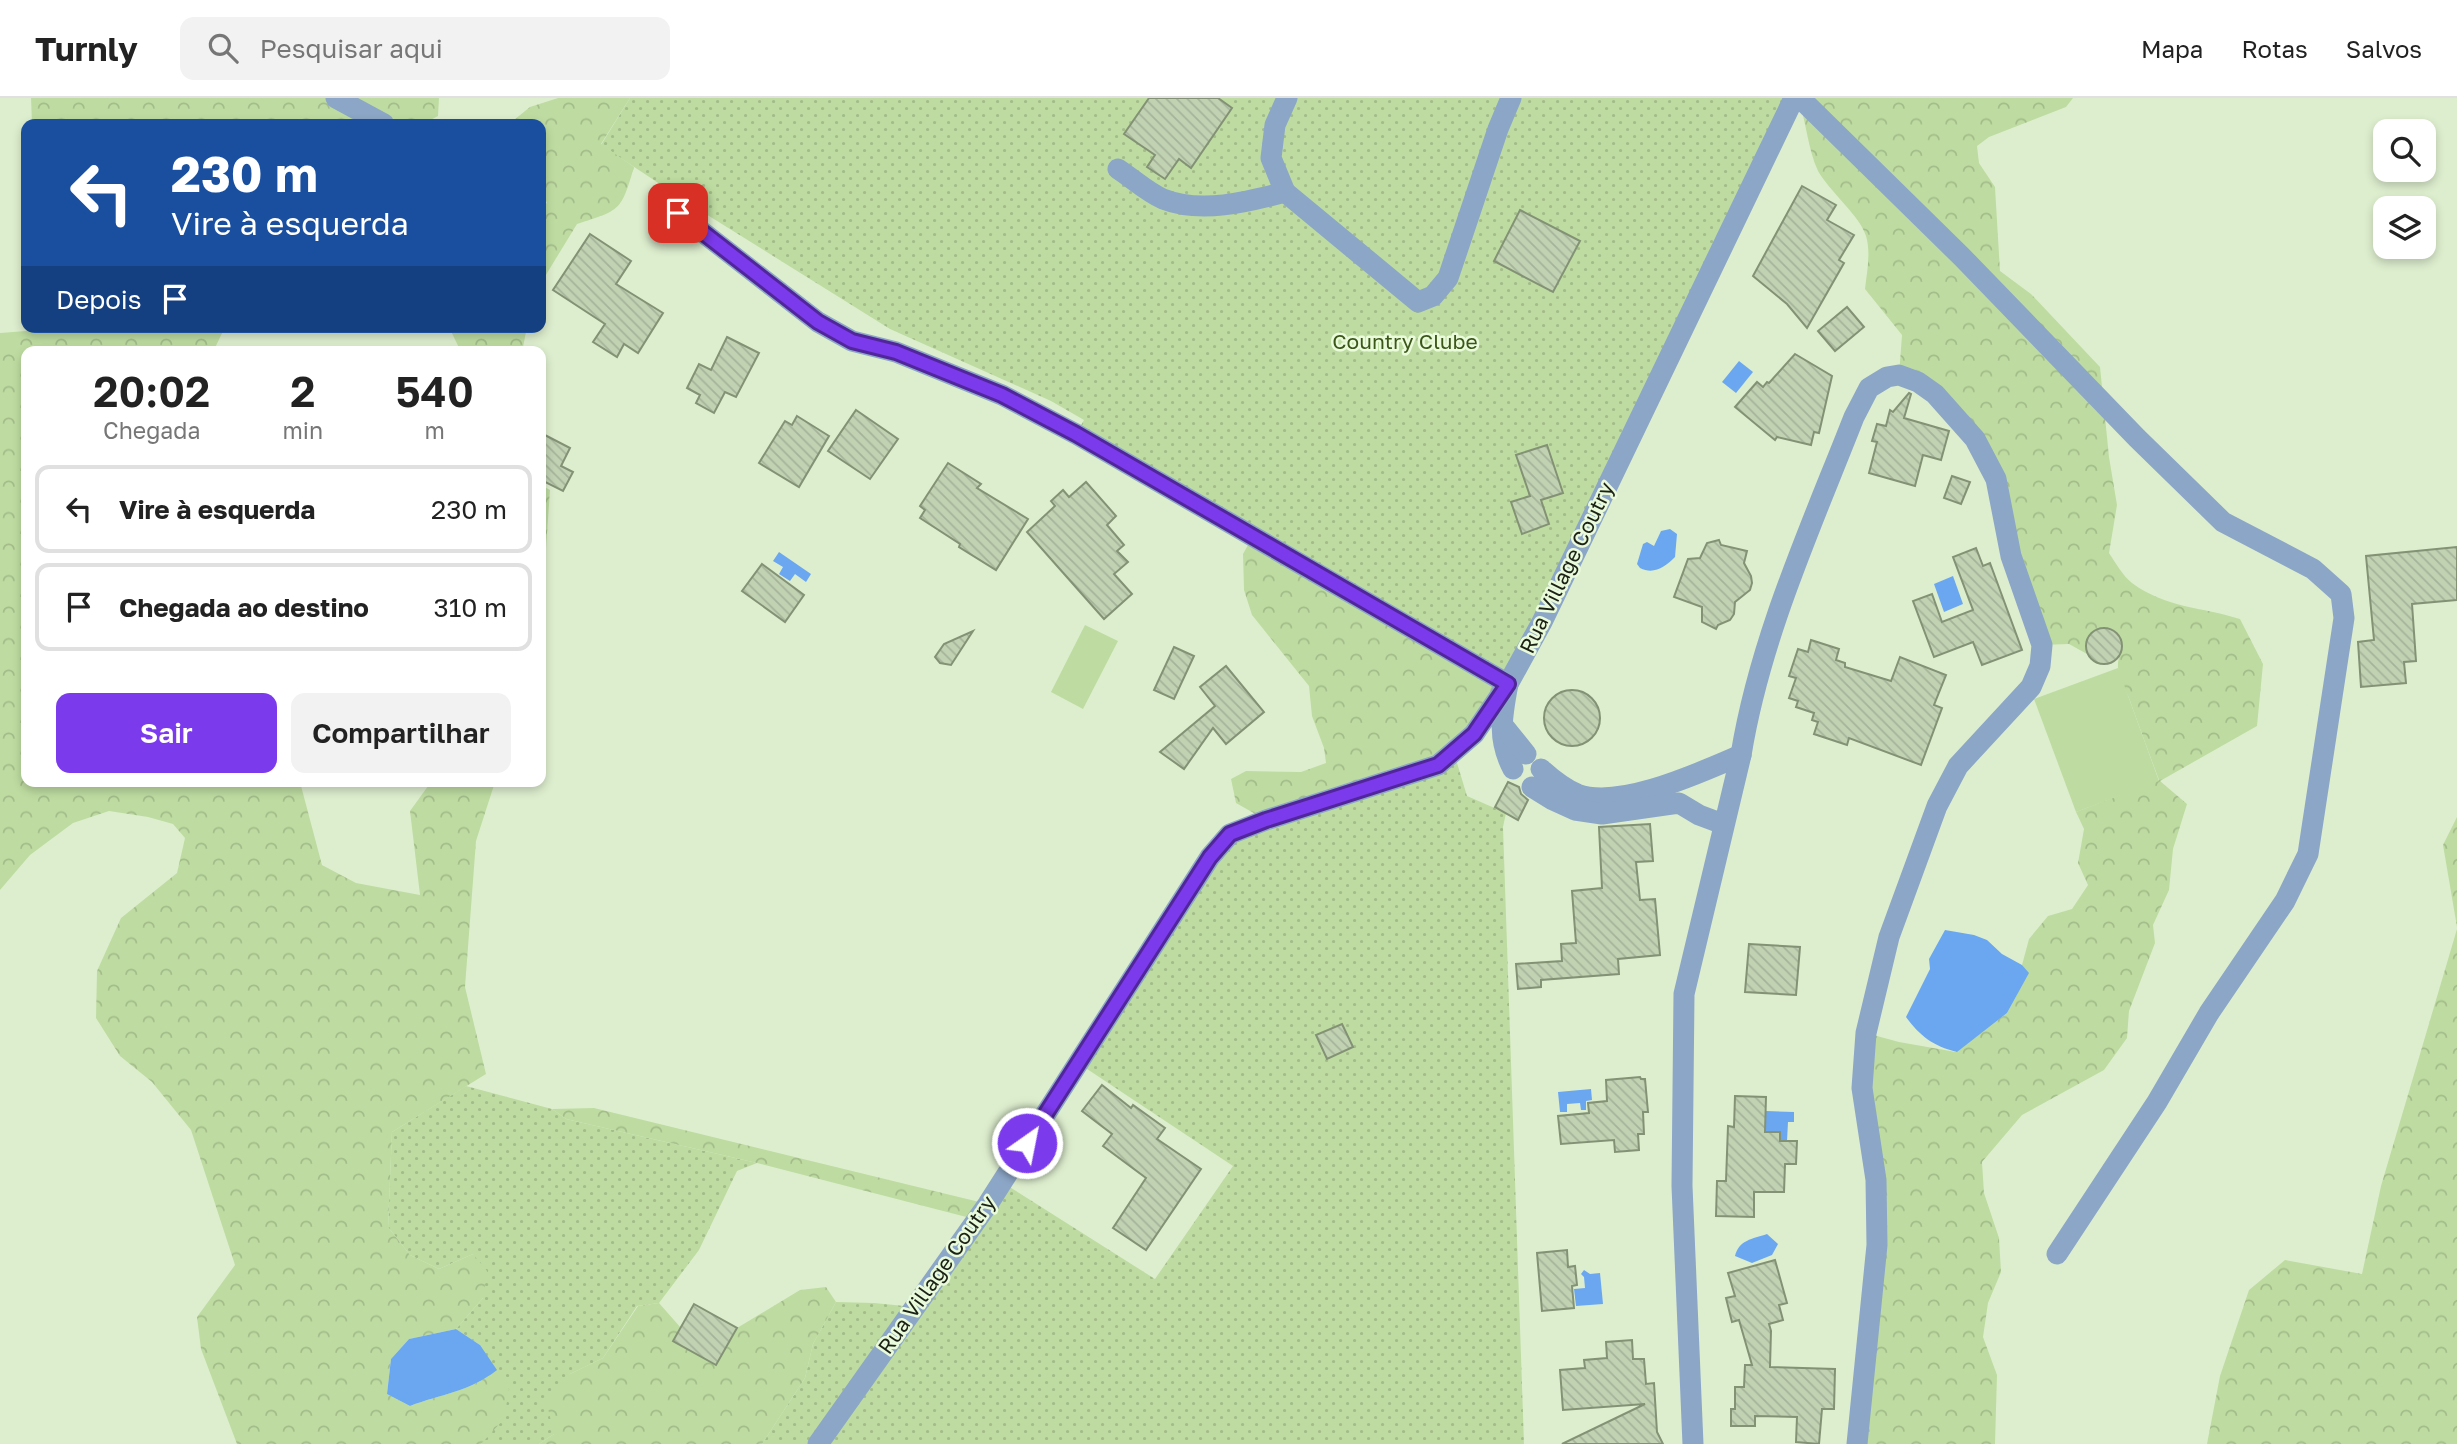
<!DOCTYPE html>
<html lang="pt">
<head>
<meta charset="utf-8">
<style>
	:root { --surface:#fff; --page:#f2f2f2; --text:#222; --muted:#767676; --line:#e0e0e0; --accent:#7c3aed }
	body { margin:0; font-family:"Golos Text",sans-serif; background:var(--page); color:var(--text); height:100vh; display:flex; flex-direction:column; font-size:26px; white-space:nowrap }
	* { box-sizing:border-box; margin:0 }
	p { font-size:23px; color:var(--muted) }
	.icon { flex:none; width:38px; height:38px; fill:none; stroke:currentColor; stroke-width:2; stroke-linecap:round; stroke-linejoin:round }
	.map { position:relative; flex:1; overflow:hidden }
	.side { position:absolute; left:21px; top:248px; width:525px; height:441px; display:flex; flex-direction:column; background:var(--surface); border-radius:14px; box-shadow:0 4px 10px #0003 }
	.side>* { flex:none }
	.guide { position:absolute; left:21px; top:21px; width:525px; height:214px; border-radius:14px; box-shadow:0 4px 10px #0003; background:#1a4fa0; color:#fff; overflow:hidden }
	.fabs { position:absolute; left:2373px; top:21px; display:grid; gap:14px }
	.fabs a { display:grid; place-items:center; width:63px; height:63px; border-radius:14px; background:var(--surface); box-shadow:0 4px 10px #0003; font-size:35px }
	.pin { position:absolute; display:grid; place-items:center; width:60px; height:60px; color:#fff; margin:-30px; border-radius:14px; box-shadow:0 4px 10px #0006 }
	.me { position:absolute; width:77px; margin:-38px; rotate:33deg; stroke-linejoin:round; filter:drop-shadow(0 0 5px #0008) }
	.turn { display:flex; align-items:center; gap:24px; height:147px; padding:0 35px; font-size:32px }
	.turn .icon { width:91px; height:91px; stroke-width:2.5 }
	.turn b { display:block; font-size:49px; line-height:60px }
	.then { display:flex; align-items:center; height:66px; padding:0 35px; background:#0003; gap:14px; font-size:26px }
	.eta { display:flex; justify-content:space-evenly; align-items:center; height:119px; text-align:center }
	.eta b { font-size:42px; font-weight:600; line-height:49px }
	.primary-button { display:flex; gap:14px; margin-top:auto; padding:14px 35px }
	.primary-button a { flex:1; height:80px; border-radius:14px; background:var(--accent); color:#fff; font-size:28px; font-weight:600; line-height:80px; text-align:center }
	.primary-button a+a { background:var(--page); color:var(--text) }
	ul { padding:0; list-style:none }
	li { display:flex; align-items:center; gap:21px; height:88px; margin:0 14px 10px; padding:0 21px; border:4px solid var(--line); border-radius:14px }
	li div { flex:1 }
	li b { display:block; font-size:26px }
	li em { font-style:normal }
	header { display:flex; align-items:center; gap:42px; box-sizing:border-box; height:98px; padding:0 35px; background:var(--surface); border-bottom:2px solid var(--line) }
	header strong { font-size:33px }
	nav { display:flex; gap:38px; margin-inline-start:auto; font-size:24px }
	.search { width:490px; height:63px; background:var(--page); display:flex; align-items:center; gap:18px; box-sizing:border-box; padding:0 24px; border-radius:14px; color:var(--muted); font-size:26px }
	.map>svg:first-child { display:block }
	.grass { fill:url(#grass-dots) }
	.forest { fill:url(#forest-crowns) }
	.garden { fill:#bedca1 }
	.water { fill:#6ba7f0 }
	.building { fill:url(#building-back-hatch); stroke:#839275; stroke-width:2 }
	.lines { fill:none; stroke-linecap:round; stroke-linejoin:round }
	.minor { stroke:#8ca6c7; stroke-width:21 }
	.route-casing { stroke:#51269a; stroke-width:18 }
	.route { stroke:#7c3aed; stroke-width:12 }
	.labels { text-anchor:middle; stroke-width:5; stroke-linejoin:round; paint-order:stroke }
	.park-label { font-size:21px; fill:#3b5619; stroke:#eafbdb }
	.street-label { font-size:21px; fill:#1b2116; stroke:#eafbdb }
</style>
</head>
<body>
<header>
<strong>Turnly</strong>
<div class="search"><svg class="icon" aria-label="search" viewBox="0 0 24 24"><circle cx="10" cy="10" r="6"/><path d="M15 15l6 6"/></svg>Pesquisar aqui</div>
<nav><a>Mapa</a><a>Rotas</a><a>Salvos</a></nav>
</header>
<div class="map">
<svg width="2457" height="1346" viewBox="0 0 2457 1346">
	<defs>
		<pattern id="grass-dots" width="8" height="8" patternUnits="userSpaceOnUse" patternTransform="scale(1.75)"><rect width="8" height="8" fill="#bedca1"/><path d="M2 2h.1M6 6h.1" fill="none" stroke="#a3bc8a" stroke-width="1.8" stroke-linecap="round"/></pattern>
		<pattern id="forest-crowns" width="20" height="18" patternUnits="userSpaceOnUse" patternTransform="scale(1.75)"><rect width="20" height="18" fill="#bedca1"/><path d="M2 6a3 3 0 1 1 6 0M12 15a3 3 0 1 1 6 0" fill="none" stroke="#a3bc8a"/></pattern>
		<pattern id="building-back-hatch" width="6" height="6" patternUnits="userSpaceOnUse" patternTransform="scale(1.75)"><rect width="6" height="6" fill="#c1d2b3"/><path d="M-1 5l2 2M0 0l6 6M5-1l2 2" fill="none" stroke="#a5b499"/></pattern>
	</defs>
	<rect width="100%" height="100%" fill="#ddeece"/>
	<g class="grass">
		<polygon points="630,0 1794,0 1508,586 1076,336 1084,322 1051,303 890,231 693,108 601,47"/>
		<polygon points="1454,655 1467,698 1506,715 1503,729 1524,1346 762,1346 805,1280 813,1246 836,1204 874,1205 915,1209 1002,1084 1155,1181 1233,1068 1078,965 1230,736"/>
		<polygon points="466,988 552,1011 566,1021 757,1065 737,1073 699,1152 659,1205 637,1208 603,1260 570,1276 554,1336 539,1346 481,1346 485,1340 480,1247 456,1231 483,1200 473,1156 439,1171 410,1157 388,1129 392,1034"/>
	</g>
	<g class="forest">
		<polygon points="31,0 439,0 438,18 423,26 32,26"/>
		<path d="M558,0H630L601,46L634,69C621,113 621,112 577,126L541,185V116L547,104L541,101V26H509L530,9Z"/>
		<path d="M1798,0H2073L2066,9L1989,39L1977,48L1979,65L1995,89L2000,173L2031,196L2100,269L2109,359L2117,407L2109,455C2115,464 2123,478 2132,485C2166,510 2202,509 2240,521L2263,566L2257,628L2160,683L2187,706L2173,751L2169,792L2153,827L2155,845L2129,913L2127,940L2104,972L2022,1017L1982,1064L1984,1095L1999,1140L2001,1174L1988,1205L1983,1239L1997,1277L1995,1346H1857L1877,1147L1866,935L1899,944L1956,954L2007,915L2028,876L2022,867L2029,841L2048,818L2072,811L2088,787L2078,765L2084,731L2076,714L2159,682C2149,655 2139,628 2129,600C2125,591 2118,579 2118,569C2117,558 2126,548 2119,538C2107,519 2084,532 2087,556L2069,546L2042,547L1975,341L1899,277L1902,237L1865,191C1867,173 1871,155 1866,138C1860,118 1830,94 1818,73C1808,52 1806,22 1798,0Z"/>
		<path d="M36,229H225L213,254H26V684H300L322,767L356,785L420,797L410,713L431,684H495L476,743L465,889L486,976L392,1034L388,1129L410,1157L439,1171L473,1156L487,1173L483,1200L456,1231L409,1241L391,1261L387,1296L410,1308C441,1296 469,1294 497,1272L509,1291L504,1321L481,1346H237L201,1251L197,1219L235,1167L191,1032L152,984L120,958L96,920L97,873L121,820L177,775L185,740L173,726L148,719L109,713L73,725L30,757L0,792V235L26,233Z"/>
		<polygon points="449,229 527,229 522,254 461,254"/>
		<polygon points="541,387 550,392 541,522"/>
		<polygon points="1253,438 1508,586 1454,655 1266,722 1236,705 1231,681 1246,673 1301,674 1326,665 1324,650 1312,618 1309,588 1252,517 1244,492 1243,456"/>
		<polygon points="2457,719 2457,829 2443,747"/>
		<polygon points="2457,831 2457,1346 2207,1346 2220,1278 2249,1192 2285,1162 2362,1176 2381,1088"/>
		<polygon points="594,1010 967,1101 988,1106 978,1122 757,1065 566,1021 552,1011"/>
		<polygon points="826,1189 836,1204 813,1246 805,1280 762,1346 539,1346 554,1336 547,1306 570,1276 603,1260 638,1208 659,1205 681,1230 737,1230 800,1192"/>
	</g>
	<g class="garden">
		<polygon points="1085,527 1118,543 1083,611 1051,594"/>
		<polygon points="2118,570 2159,683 2076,714 2034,601"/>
	</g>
	<g class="water">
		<polygon points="1739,263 1753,274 1736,295 1722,284"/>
		<path d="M1670,431L1677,436L1675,459C1665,469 1654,477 1640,470L1637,466L1643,446L1647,444L1654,448L1661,433Z"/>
		<polygon points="779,454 811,476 806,484 795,476 790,483 779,476 783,469 773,463"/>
		<polygon points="1953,478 1963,506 1944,514 1934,486"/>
		<path d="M1945,832L1974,837L1987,842L2002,856L2022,867L2029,875L2007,915L1957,954C1933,948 1920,938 1906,919L1930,871L1929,861Z"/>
		<polygon points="1591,991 1592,1002 1586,1003 1586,1012 1581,1012 1580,1005 1567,1006 1567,1014 1560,1014 1558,994"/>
		<polygon points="1766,1013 1794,1014 1794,1024 1788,1024 1787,1043 1780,1043 1780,1034 1765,1034"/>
		<path d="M1767,1136L1778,1146L1772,1157L1752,1165L1735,1158C1739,1142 1752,1141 1767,1136Z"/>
		<polygon points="1584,1172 1590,1176 1600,1175 1603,1206 1576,1208 1574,1191 1585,1190 1584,1179 1581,1176"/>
		<path d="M456,1231L480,1247L497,1272C469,1294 441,1296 410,1308L387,1296L391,1261L409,1241Z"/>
	</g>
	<g class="building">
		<polygon points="1149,0 1218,0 1232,10 1191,70 1179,61 1165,81 1147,69 1155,57 1124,36"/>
		<polygon points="1802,88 1836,107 1827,122 1854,137 1839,162 1844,165 1807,230 1787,206 1753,178"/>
		<polygon points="1520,112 1580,143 1553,194 1494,163"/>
		<polygon points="590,136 631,163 616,186 663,215 638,255 624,246 617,259 593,244 605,226 553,192"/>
		<polygon points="1847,209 1864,229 1835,253 1818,233"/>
		<polygon points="727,239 759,255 736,299 725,294 714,315 696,305 700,297 687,290 699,266 711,272"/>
		<polygon points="1795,256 1832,278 1819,335 1814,334 1811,347 1777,339 1775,342 1735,309 1757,284 1763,289 1767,284 1769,285"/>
		<polygon points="1909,295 1911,296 1904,320 1949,333 1941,362 1923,357 1915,388 1869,375 1877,344 1872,343 1877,326 1886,328 1890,312 1893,314"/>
		<polygon points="856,312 898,341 870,381 828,353"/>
		<polygon points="797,318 829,338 799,389 759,365 785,323 792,327"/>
		<polygon points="541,335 570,350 561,368 573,374 563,393 541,382"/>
		<polygon points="1547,347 1563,395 1541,402 1549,426 1522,436 1511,404 1530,398 1516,357"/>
		<polygon points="948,365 981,386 977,390 1028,421 996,472 959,449 960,446 920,420 925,412 920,408"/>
		<polygon points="1952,378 1970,384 1961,406 1944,400"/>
		<polygon points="1086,384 1116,418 1107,427 1124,447 1117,453 1128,464 1114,476 1132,496 1104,521 1027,434 1055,408 1051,403 1063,392 1069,399"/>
		<polygon points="1719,442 1721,447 1747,453 1744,465 1751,478 1752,485 1750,492 1735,504 1734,516 1730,522 1718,527 1716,531 1702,524 1702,509 1674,499 1688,461 1700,460 1707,445"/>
		<polygon points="2457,449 2457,502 2412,506 2416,563 2404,564 2406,585 2361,589 2358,544 2374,542 2366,458"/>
		<polygon points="1976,450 1983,468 1990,465 2022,552 1982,567 1973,544 1934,559 1913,503 1932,496 1942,524 1973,512 1953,459"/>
		<polygon points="762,466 804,497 785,524 742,493"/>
		<circle cx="2104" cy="548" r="18"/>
		<polygon points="973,533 951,567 940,565 935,559 944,546"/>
		<polygon points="1811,542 1839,551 1836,562 1845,565 1845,569 1891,583 1900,559 1946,577 1934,607 1942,610 1921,667 1849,640 1847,647 1814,636 1818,624 1812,622 1814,615 1796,609 1798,603 1789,600 1796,580 1789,578 1798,551 1808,554"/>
		<polygon points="1174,549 1194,558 1174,601 1154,592"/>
		<polygon points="1226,568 1264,614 1226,646 1213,630 1184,671 1160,654 1215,608 1200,589"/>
		<circle cx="1572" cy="620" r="28"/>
		<polygon points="1508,684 1519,689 1521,696 1528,702 1518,722 1495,709"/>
		<polygon points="1650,726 1653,763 1636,764 1640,802 1655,801 1660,857 1618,861 1619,876 1541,882 1541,889 1518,891 1516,866 1562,863 1561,846 1576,845 1572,793 1602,790 1599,729"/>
		<polygon points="1749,846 1800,849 1796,897 1745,894"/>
		<polygon points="1342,926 1353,949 1327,961 1316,937"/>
		<polygon points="1640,979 1641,981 1645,981 1648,1014 1643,1014 1644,1036 1638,1036 1639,1052 1615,1054 1614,1042 1561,1046 1558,1018 1589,1015 1588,1005 1607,1003 1606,982"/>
		<polygon points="1102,987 1131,1010 1133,1007 1165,1030 1157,1041 1201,1071 1146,1152 1113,1130 1146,1080 1103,1048 1112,1036 1082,1013"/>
		<polygon points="1735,998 1766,999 1765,1034 1780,1034 1780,1043 1797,1043 1796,1066 1785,1066 1784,1094 1754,1094 1754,1119 1716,1118 1717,1083 1726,1083 1728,1028 1734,1029"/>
		<polygon points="1567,1152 1568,1169 1575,1168 1577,1187 1572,1188 1574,1210 1542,1213 1537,1155"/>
		<polygon points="1775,1162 1787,1205 1779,1207 1783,1222 1769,1226 1771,1233 1770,1269 1835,1271 1834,1311 1822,1311 1819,1346 1796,1344 1797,1319 1755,1318 1755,1328 1731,1328 1731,1311 1735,1311 1735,1289 1744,1289 1745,1267 1752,1267 1739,1222 1732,1224 1726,1200 1735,1198 1728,1175"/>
		<polygon points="694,1206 737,1230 716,1267 673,1243"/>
		<polygon points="1632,1242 1633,1261 1644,1261 1646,1286 1654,1285 1657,1334 1663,1346 1562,1346 1645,1306 1563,1312 1560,1272 1585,1270 1584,1262 1607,1260 1606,1244"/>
	</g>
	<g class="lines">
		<g class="minor">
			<polyline points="336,0 384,26"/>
			<polyline points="1287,0 1275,27 1271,60 1285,94 1418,204 1433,198 1448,180 1498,31 1511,0"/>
			<polyline points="1800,0 1962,159 2137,340 2223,424 2313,471 2341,496 2344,520 2308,756 2285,803 2209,915 2157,1004 2057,1156"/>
			<path d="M1118,71C1132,80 1147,94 1163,101C1201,116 1247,104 1285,94"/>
			<path d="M678,115L818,224L852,243L896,254L1002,297L1076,336L1508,586C1502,618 1497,641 1513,671"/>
			<polyline points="1501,625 1526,656"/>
			<path d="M1541,671C1552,681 1563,690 1577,696C1620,712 1701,674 1741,657"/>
			<polyline points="1532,689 1553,702 1575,712 1602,716 1679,705 1699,717 1723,726"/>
			<polyline points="818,1346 988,1106 1210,759 1230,736 1266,722 1438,667 1474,636 1508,586 1542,524 1794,0"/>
			<path d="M1693,1346L1682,1088L1684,896L1741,657C1760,540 1811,429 1854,319L1869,290L1887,279L1899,277L1918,284L1935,296L1975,341L1996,381L2011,458L2042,547L2040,568L2031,589L1958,668L1937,708L1889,839L1866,935L1862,990L1876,1082L1877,1147L1857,1346"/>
		</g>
	</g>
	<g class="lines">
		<defs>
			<polyline id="route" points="678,115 818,224 852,243 896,254 1002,297 1076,336 1508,586 1474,636 1438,667 1266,722 1230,736 1210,759 1027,1045"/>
		</defs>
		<use href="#route" class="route-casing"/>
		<use href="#route" class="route"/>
	</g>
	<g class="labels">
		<g class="park-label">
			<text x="1405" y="251">Country Clube</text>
		</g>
		<g class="street-label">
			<text transform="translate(1567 470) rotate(-64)" y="7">Rua Village Coutry</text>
			<text transform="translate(937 1177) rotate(-55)" y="7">Rua Village Coutry</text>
		</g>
	</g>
</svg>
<div class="fabs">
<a><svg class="icon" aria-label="search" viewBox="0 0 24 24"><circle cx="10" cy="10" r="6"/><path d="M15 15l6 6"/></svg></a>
<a><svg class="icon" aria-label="layers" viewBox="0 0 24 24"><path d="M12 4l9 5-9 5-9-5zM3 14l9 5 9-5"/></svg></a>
</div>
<div class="pin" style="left:678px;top:115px;background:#d93025"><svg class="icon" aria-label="arrive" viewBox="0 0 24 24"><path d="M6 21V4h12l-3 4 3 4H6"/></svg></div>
<svg class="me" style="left:1027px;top:1045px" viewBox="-20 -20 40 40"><circle r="17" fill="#7c3aed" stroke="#fff" stroke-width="3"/><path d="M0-11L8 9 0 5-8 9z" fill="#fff"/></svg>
<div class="guide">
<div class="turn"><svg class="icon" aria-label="left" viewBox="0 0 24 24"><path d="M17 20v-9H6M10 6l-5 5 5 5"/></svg><div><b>230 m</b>Vire à esquerda</div></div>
<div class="then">Depois<svg class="icon" aria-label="arrive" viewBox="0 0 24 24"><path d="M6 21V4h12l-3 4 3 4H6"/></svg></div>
</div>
<section class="side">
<div class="eta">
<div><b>20:02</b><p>Chegada</p></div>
<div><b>2</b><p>min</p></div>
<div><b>540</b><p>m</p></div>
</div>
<ul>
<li><svg class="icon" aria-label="left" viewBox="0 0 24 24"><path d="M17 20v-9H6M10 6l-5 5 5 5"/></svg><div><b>Vire à esquerda</b></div><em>230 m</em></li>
<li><svg class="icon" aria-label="arrive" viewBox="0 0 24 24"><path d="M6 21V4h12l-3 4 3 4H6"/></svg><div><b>Chegada ao destino</b></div><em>310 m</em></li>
</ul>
<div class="primary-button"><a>Sair</a><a>Compartilhar</a></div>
</section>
</div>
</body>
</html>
